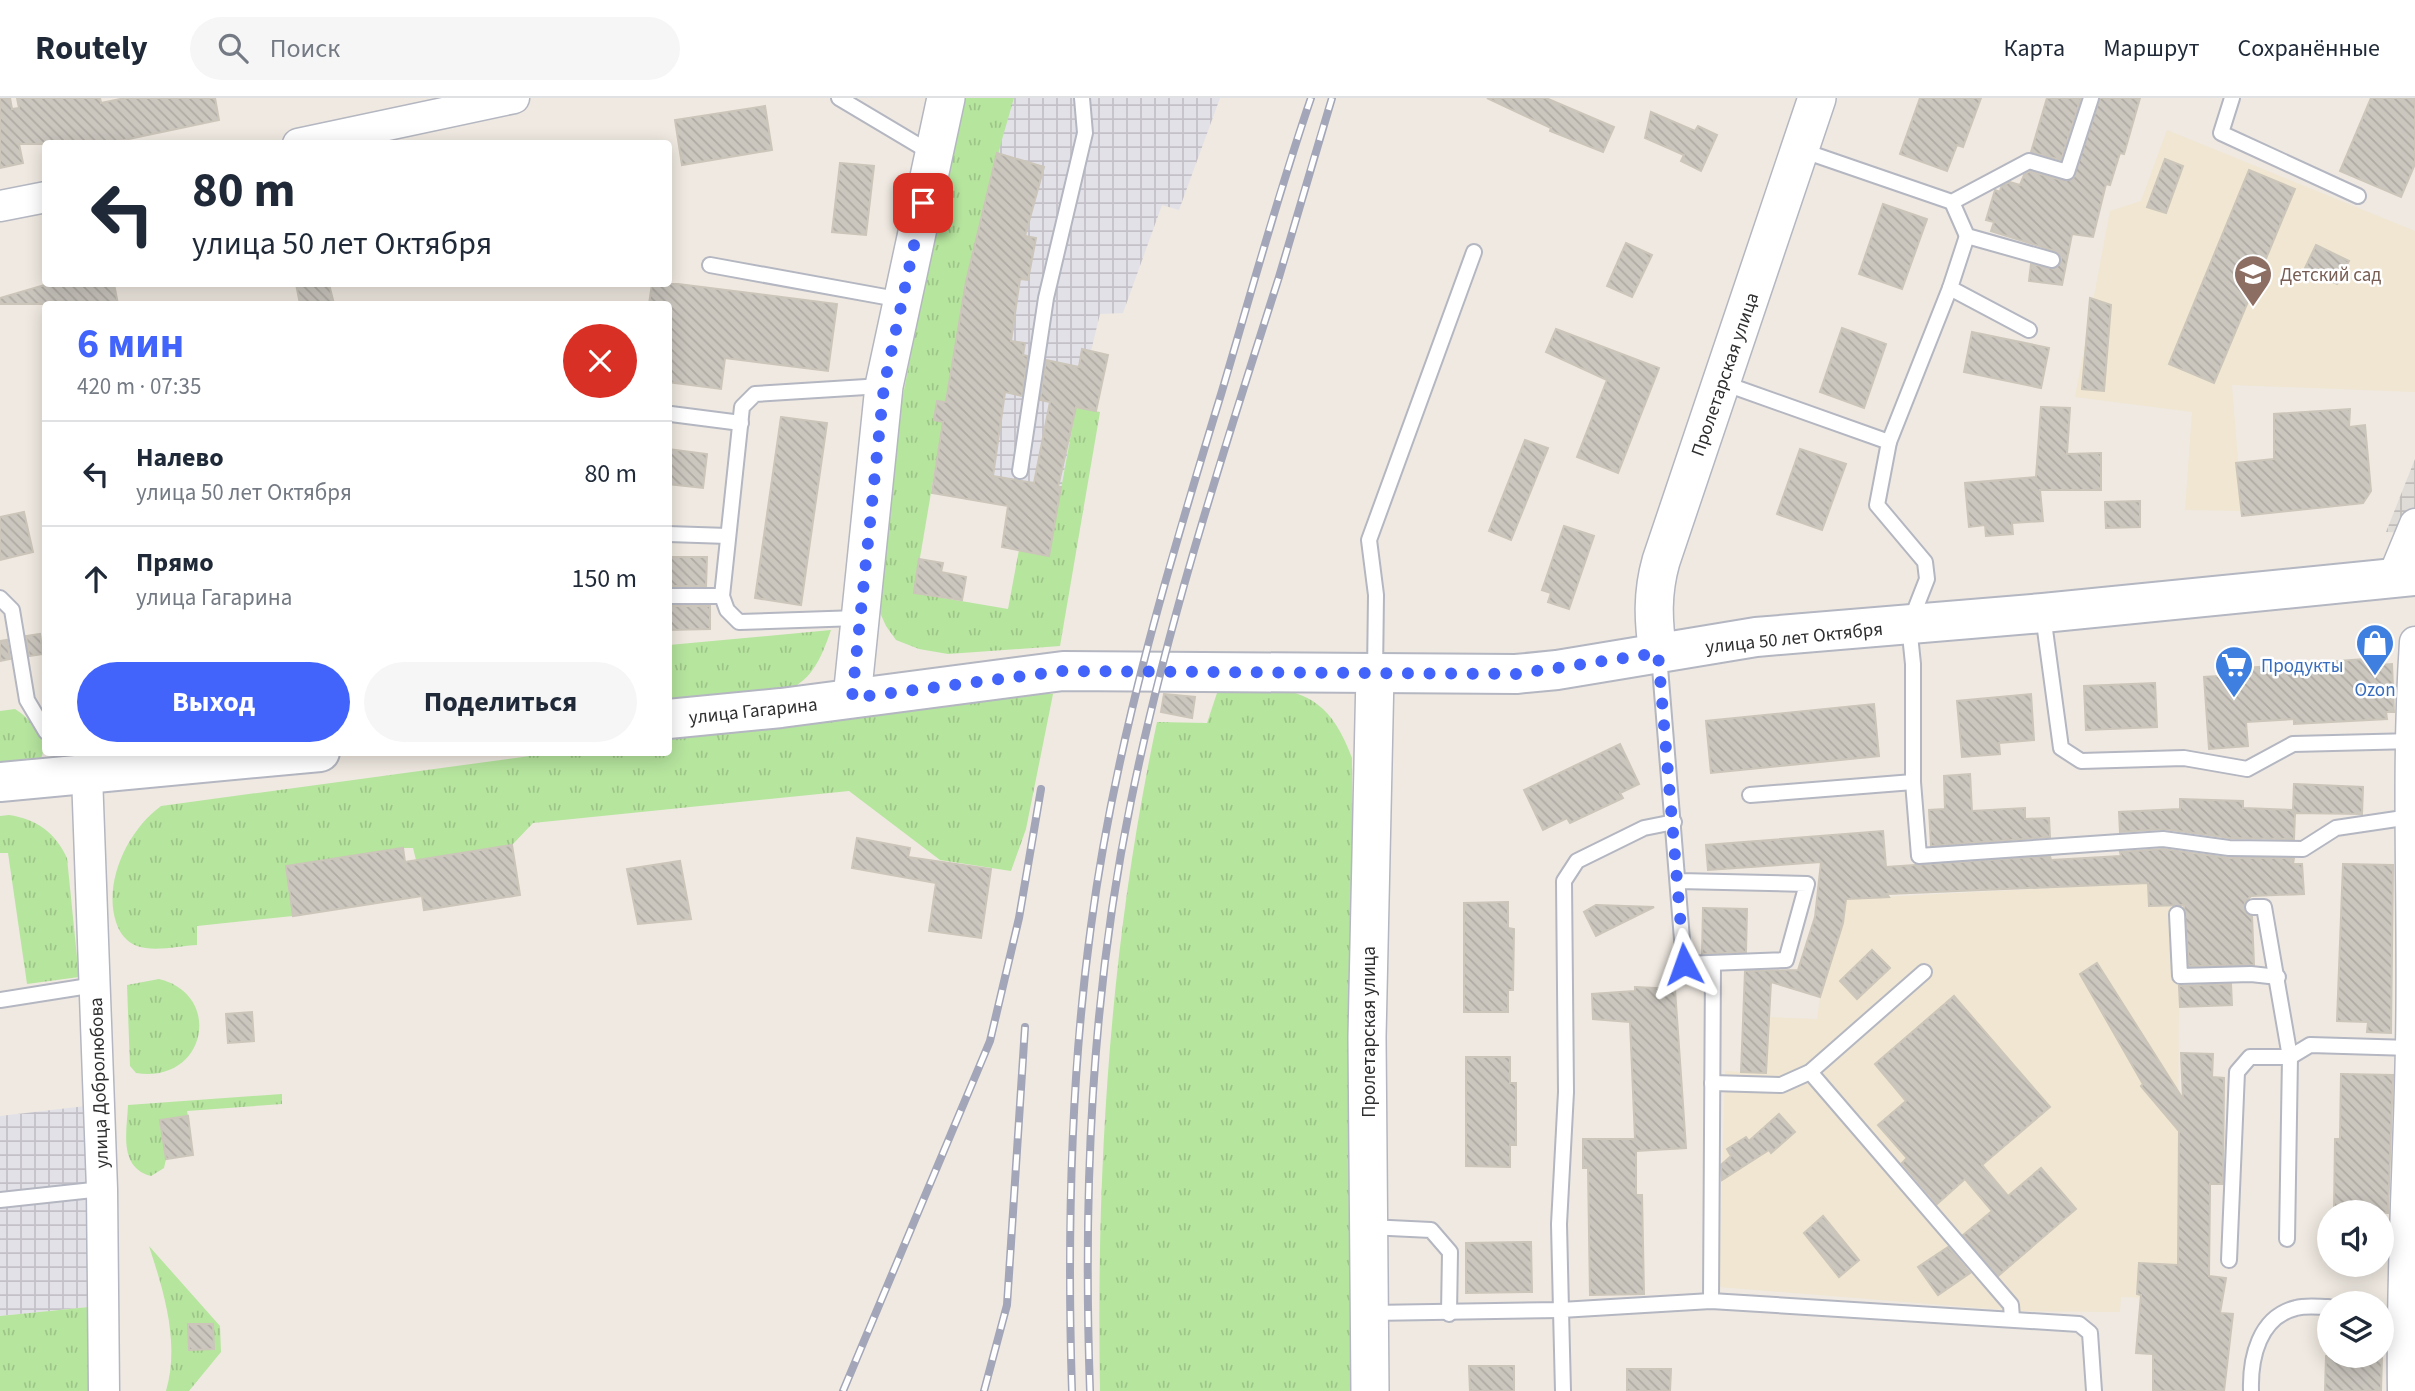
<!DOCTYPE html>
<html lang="ru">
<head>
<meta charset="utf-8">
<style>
	:root { --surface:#fff; --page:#f6f6f7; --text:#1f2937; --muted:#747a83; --line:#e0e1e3; --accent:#4264fb }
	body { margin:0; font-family:"Source Sans 3",sans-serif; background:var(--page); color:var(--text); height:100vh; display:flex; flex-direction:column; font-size:26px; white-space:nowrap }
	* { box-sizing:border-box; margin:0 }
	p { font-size:23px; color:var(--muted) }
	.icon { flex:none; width:38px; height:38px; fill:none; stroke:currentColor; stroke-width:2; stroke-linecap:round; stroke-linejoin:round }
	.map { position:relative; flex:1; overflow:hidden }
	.details { position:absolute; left:42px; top:203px; width:630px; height:455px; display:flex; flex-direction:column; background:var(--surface); border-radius:7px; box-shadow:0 4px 18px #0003 }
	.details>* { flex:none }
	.hud { position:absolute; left:42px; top:42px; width:630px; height:147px; border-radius:7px; box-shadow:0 4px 18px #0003; background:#fff; color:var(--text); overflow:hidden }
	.tools { position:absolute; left:2317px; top:1102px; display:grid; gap:14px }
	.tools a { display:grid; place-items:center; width:77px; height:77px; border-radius:50%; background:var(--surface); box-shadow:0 4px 18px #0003; font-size:35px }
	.pin { position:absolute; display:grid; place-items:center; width:60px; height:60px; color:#fff; margin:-30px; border-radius:14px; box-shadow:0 4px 10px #0006 }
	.me { position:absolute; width:77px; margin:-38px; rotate:356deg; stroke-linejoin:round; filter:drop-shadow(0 0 5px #0008) }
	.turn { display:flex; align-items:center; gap:24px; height:147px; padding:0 35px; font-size:32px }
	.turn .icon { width:91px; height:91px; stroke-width:2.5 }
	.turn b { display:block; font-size:49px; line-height:60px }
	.round { display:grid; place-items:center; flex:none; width:74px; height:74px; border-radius:37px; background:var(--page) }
	.overview { display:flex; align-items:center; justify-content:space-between; height:119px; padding:0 35px }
	h1 { font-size:42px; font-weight:700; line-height:52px; color:var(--accent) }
	.primary-button { display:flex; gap:14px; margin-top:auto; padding:14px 35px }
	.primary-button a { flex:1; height:80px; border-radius:42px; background:var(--accent); color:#fff; font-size:28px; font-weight:700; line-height:80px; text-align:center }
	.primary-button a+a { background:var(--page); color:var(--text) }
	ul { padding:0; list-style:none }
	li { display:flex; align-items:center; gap:21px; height:105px; padding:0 35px; border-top:2px solid var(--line) }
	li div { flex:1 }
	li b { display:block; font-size:26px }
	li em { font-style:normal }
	header { display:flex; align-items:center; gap:42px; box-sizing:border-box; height:98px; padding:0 35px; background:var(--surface); border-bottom:2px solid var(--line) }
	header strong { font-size:33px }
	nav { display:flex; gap:38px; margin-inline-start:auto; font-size:24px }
	.search { width:490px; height:63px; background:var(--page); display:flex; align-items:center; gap:18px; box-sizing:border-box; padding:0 24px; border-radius:38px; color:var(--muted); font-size:26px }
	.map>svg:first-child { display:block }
	.industrial { fill:url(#industrial-grid) }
	.education { fill:#f0e6d1 }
	.grass { fill:url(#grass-tufts) }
	.plaza { fill:url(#plaza-grid) }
	.building { fill:url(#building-back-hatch); stroke:#cbc5ba; stroke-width:2 }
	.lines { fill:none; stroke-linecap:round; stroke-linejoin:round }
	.service-casing { stroke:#b4b7c1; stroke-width:18 }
	.minor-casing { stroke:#b4b7c1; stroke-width:33 }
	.tertiary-casing { stroke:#b4b7c1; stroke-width:40 }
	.secondary-casing { stroke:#b4b7c1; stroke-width:42 }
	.service { stroke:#fff; stroke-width:14 }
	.minor { stroke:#fff; stroke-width:30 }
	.tertiary { stroke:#fff; stroke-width:37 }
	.secondary { stroke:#fff; stroke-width:38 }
	.rail-casing { stroke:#a3a6b8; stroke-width:8 }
	.rail { stroke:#fff; stroke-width:5; stroke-dasharray:16; stroke-linecap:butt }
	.route { stroke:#4264fb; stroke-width:12; stroke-dasharray:0 21.6 }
	.labels { text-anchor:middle; stroke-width:5; stroke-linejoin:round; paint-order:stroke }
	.education-label { font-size:19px; fill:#785e54; stroke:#fff; text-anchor:start }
	.street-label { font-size:19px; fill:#2e2e2e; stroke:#fff }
	.shop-label { font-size:19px; fill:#366cbe; stroke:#fff; text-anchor:start }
</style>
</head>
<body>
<header>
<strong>Routely</strong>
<div class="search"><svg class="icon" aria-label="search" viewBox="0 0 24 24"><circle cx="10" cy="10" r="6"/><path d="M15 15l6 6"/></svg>Поиск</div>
<nav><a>Карта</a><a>Маршрут</a><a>Сохранённые</a></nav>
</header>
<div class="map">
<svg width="2415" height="1293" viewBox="0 0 2415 1293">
	<defs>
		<pattern id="industrial-grid" width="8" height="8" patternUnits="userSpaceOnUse" patternTransform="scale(1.75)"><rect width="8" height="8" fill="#e3e1e8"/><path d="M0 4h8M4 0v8" fill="none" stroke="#c3c1c7"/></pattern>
		<pattern id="grass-tufts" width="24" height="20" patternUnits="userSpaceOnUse" patternTransform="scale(1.75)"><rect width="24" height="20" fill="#b6e59e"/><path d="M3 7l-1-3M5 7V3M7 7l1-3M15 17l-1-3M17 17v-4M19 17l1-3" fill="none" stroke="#9dc588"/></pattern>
		<pattern id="plaza-grid" width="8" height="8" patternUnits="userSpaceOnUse" patternTransform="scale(1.75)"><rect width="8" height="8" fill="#dfdcd8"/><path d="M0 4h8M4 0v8" fill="none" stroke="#c0bdba"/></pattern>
		<pattern id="building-back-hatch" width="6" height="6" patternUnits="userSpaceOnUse" patternTransform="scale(1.75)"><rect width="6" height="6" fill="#cbc7bf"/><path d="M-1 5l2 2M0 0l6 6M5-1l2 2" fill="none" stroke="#afaba4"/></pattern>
	</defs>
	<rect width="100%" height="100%" fill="#efe9e1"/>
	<g class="industrial">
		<polygon points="1014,0 1220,0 1179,112 1162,107 1123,215 1100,216 1091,253 1108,257 1096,313 1076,309 1049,457 1002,449 1008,408 932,395 943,324 934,322 937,303 946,304 966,184 997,55"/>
		<polygon points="86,1008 89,1209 0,1218 0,1018"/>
	</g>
	<g class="education">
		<polygon points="2167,32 2415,133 2415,294 2232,287 2242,413 2185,412 2192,314 2075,299 2110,113 2141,103"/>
		<polygon points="2148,785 2184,807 2187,888 2179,888 2177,1201 2121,1199 2120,1214 2017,1213 1719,1189 1725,973 1766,975 1769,919 1817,921 1820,899 1843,825 1846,801"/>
	</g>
	<g class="grass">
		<path d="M964,0H1014C984,100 963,201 946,304L937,303L943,324L914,495L1008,511L1019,452L1049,457L1076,309L1100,314L1060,548L948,556L919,551L896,542L886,528L877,508L882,407L940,104Z"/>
		<path d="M831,532C824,552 816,575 797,587C775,602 698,603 669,606V547Z"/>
		<path d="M1219,589C1287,590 1325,586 1352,660L1357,1293H1100C1096,1068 1110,845 1157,624L1207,625Z"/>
		<path d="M1011,596H1053L1026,731L1011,773L940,762L849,693L533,725L512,747L416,762L413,750H403L286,768L293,818L197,828V847C179,848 154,854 137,848C126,844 119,834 116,824C103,784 128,732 161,708L552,655L668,654L669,639Z"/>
		<path d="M15,611C34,623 54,648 36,668L0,671V613Z"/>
		<path d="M9,717C36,721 55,734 67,760L79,879L27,886L8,755H0V718Z"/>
		<path d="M159,881C224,897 206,986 136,975L130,968L127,887Z"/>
		<path d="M282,996V1006L187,1013L188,1018L161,1022L166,1061L164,1070L151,1078C118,1069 127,1033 128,1007Z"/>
		<path d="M149,1148L220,1228L221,1254L189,1293H166C180,1245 164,1194 149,1148Z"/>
		<polygon points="89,1209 89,1293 0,1293 0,1218"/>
	</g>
	<polygon class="plaza" points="2415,361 2415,435 2386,434"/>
	<g class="building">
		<polygon points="0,0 10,0 12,11 19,10 17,0 100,0 101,5 125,0 215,0 219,22 124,42 125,46 19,46 23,65 0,70"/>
		<polygon points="1487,0 1546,0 1614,29 1603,54 1550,33 1551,30"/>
		<polygon points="1920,0 1981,0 1963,49 1957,47 1947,73 1900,56"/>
		<polygon points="2047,0 2081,0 2061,62 2031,54"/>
		<polygon points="2100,0 2140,0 2124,56 2120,55 2110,87 2106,86 2093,139 2072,136 2062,187 2029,183 2031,166 2054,171 2061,165 2061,159 2055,153 1991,133 1994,124 1986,122 1995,92 2000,94 2001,89 2010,84 2020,87 2024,77 2030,73 2064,83 2073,81"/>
		<polygon points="2371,0 2415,0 2415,66 2401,99 2340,73"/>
		<polygon points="765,8 772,52 682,67 675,22"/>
		<polygon points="1651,14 1695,33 1698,28 1717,37 1701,73 1681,63 1684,57 1645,40"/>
		<polygon points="997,55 1044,69 1025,138 1036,140 1028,182 1020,181 1011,243 1025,245 1023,257 1028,258 1022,298 1005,294 993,378 1034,385 1050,304 1040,302 1046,262 1079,269 1082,251 1108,257 1096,313 1076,309 1058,389 1061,389 1049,458 1002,449 1008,408 932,395 943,324 934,322 937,303 946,304 966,184"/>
		<polygon points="2165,61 2183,68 2166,115 2147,109"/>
		<polygon points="840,65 874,68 866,137 832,134"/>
		<polygon points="2249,72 2295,91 2214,285 2169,266"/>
		<polygon points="1883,106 1927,121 1902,191 1859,176"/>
		<polygon points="1626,145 1652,157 1632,199 1607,188"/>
		<polygon points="2316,147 2349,163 2337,186 2305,170"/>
		<polygon points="48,186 114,186 118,206 0,206 0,200"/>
		<polygon points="296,186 329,186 334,206 300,206"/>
		<polygon points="652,186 678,186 837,206 828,273 725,260 721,291 668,284 668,206 649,206"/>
		<polygon points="2090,200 2111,207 2104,293 2082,291"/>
		<polygon points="1842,230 1886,246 1864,310 1820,294"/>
		<polygon points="1556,231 1659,270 1618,375 1577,359 1607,282 1546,254"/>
		<polygon points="1972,234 2049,250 2041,290 1964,274"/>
		<polygon points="2041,309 2070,310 2067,356 2101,355 2101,392 2040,392 2043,423 2012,425 2013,436 1986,438 1985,427 1969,429 1965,385 2036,379"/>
		<polygon points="2350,311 2349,329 2365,327 2371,393 2363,405 2242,418 2236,365 2274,361 2274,316"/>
		<polygon points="781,319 827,325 801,507 755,500"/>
		<polygon points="1525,342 1548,350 1511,442 1489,433"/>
		<polygon points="668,351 707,356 703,390 668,386"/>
		<polygon points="1800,351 1846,366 1822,432 1777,416"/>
		<polygon points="2140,403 2140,429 2106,430 2105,404"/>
		<polygon points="24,414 33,454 0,462 0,419"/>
		<polygon points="1564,428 1594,438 1569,511 1548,504 1551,495 1542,492"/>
		<polygon points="668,459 707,459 706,488 668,488"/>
		<polygon points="919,461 943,465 941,474 966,479 962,502 914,495"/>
		<polygon points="668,508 710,508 710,531 668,532"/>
		<polygon points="40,536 43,556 29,558 26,538"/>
		<polygon points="7,542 10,561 0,563 0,543"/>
		<polygon points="2377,560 2377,567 2392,566 2394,614 2386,614 2387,621 2294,626 2294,621 2246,624 2248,648 2209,651 2204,579 2234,577 2233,571"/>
		<polygon points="2155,585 2157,629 2086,632 2084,588"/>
		<polygon points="1164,596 1195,599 1192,620 1161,614"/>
		<polygon points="2031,596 2034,642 1999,645 2000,656 1962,659 1957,603"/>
		<polygon points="1874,606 1879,658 1711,675 1706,623"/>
		<polygon points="1620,646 1639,686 1620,695 1623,700 1570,725 1567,720 1543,732 1524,692"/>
		<polygon points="1970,676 1972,713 2025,710 2025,721 2049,720 2050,739 1931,748 1929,712 1945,711 1944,678"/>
		<polygon points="2294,686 2363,689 2362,716 2295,715 2294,741 2230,740 2164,731 2120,734 2119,714 2180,711 2180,701 2243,703 2243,710 2293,712"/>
		<polygon points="1883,733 1886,769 2050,758 2051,762 2121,758 2120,754 2163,751 2229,760 2294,760 2293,766 2302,766 2304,796 2251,798 2245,804 2244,813 2252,818 2254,867 2189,868 2184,807 2149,808 2148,785 1887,796 1889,799 1846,801 1843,825 1820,899 1771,884 1766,975 1741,974 1745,873 1798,872 1815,819 1821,764 1708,772 1706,747"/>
		<polygon points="857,740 910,750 908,759 991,771 981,840 929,833 936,785 852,770"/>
		<polygon points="512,747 520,797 424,812 422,798 293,818 286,768 403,750 405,764"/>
		<polygon points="680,763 691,821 638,826 627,771"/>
		<polygon points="2343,766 2393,767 2391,935 2367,934 2368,924 2337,923"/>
		<polygon points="1508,804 1508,830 1514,831 1513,892 1508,892 1508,914 1464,914 1464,805"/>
		<polygon points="1596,807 1654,809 1596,838 1584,814"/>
		<polygon points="1703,810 1747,811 1746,854 1702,856"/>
		<polygon points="1872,852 1890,870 1857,901 1840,883"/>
		<polygon points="2097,865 2183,1001 2181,955 2213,956 2212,979 2224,980 2223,1086 2210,1086 2209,1178 2226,1180 2220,1215 2233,1216 2224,1293 2153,1293 2153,1256 2136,1255 2141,1197 2137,1196 2139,1165 2178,1167 2179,1033 2141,988 2143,986 2080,876"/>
		<polygon points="2231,886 2232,907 2180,909 2179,888"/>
		<polygon points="1635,889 1675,891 1686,1050 1636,1053 1636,1097 1642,1097 1644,1196 1590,1197 1588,1070 1583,1070 1583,1041 1635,1041 1630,924 1593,921 1592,896 1635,893"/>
		<polygon points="1954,898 2050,1009 1982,1067 2008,1098 2041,1070 2076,1111 1998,1178 1963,1137 1992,1113 1965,1081 1937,1106 1902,1065 1907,1060 1878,1027 1906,1003 1875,966"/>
		<polygon points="252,914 254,943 228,945 226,916"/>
		<polygon points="1466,959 1510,959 1510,985 1516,985 1516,1047 1510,1047 1510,1069 1466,1068"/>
		<polygon points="2341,976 2393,977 2388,1115 2334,1112 2335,1041 2340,1041"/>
		<polygon points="1779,1016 1795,1034 1771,1055 1769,1052 1722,1082 1721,1067 1731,1058 1727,1051 1746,1039 1749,1043"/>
		<polygon points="188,1018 193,1057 166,1061 160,1022"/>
		<polygon points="1823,1118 1859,1162 1839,1179 1804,1135"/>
		<polygon points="1531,1144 1532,1194 1466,1195 1466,1145"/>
		<polygon points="1948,1149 1970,1175 1938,1197 1918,1169"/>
		<polygon points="188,1226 213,1226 214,1251 189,1252"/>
		<polygon points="2326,1258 2382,1258 2381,1293 2325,1293"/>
		<polygon points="1469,1268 1514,1268 1514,1293 1470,1293"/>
		<polygon points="1627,1271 1671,1271 1670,1293 1627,1293"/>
	</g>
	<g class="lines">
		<defs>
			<g id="service">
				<polyline points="839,0 933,56"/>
				<polyline points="2232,0 2221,35 2358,98"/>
				<polyline points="1801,52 1952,104 2029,63 2067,74 2091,0"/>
				<polyline points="1952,104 1967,138 2052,162"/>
				<polyline points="1967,138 1950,190 2029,232"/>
				<polyline points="710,167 902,202"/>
				<polyline points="1723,285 1889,344 1877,407 1925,464 1927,481 1909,527 1913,566 1913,684 1919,758 2163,741 2229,750 2303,751 2336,730 2410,719"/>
				<polyline points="671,316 741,325"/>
				<polyline points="1889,344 1950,190"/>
				<polyline points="1020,373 1046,200 1085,35 1082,0"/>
				<polyline points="668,436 728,438"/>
				<polyline points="668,498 722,498"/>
				<polyline points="0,500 12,512 27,602 46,634"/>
				<polyline points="2043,517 2061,650 2081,663 2184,660 2247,671 2293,646 2414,643"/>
				<polyline points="858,520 739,524 727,512 722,498 742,309 755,296 882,288"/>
				<polyline points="1659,557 1684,866 1786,862 1807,786 1679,783"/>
				<polyline points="1375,575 1376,497 1369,442 1474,154"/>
				<polyline points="1750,697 1913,684"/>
				<polyline points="2253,809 2264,809 2290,959 2287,1141"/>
				<polyline points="2177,816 2180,878 2251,876 2278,879"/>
				<polyline points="0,902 95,887"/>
				<polyline points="1810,974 2011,1207 2012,1220"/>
				<polyline points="1712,985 1781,987 1810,974 1924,874"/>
				<polyline points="0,1102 102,1091"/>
				<polyline points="1369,1129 1431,1132 1450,1154 1449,1216"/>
				<polyline points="2229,1162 2237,974 2250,959 2290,959 2310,947 2411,950"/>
				<polyline points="1711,1203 1713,866"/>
				<polyline points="1371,1215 1561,1212 1559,1126 1566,994 1564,783 1577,763 1644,730 1674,724"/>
				<polyline points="1563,1293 1561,1212 1711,1203 2079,1226 2090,1235 2094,1293"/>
				<path d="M2251,1293C2250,1260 2259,1219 2296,1210C2306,1207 2319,1209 2329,1209"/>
			</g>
			<g id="minor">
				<polyline points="298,46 514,0"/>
				<polyline points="0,108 46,99"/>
				<polyline points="2393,479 2415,426"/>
				<polyline points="87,677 102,1091 104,1293"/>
				<path d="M2403,1293C2401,1178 2409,1063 2411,947C2414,813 2406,678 2415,544"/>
			</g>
			<g id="tertiary">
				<path d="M1658,555C1653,523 1652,495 1661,463L1817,0"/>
				<polyline points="852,600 884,288 946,0"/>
				<polyline points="1370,1293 1367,939 1375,576"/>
			</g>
			<g id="secondary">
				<polyline points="668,621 781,610 1063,573 1516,576 1557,572 1756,539 2043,515 2415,478"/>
				<polyline points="0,684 320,654"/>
			</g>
		</defs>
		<use href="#service" class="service-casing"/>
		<use href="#minor" class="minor-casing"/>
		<use href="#tertiary" class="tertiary-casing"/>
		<use href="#secondary" class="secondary-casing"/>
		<use href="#service" class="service"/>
		<use href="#minor" class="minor"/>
		<use href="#tertiary" class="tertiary"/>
		<use href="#secondary" class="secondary"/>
		<defs>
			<g id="rail">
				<polyline points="843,1293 990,943 1019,820 1041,691"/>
				<polyline points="984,1293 1007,1207 1025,929"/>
				<path d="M1072,1293C1067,1138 1070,983 1091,828C1115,645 1168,469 1222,293C1251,195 1278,96 1311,0"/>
				<path d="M1090,1293C1083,1096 1091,897 1131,703C1167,525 1224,352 1279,179C1297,119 1314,59 1332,0"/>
			</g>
		</defs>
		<use href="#rail" class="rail-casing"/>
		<use href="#rail" class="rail"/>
	</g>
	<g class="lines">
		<polyline class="route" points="923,105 884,288 852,600 1063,573 1516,576 1658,555 1684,866"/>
	</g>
	<defs>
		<symbol id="school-pin" viewBox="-11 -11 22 30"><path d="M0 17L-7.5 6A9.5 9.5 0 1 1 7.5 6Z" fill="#8d6e63" stroke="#fff"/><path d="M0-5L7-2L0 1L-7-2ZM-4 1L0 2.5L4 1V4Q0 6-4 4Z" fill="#fff"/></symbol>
		<symbol id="shop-pin" viewBox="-11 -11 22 30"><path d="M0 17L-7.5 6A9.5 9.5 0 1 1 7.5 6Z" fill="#3f7fe0" stroke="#fff"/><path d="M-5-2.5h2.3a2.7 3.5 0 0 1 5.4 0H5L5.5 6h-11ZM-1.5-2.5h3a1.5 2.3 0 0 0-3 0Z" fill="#fff"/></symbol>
		<symbol id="supermarket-pin" viewBox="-11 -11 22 30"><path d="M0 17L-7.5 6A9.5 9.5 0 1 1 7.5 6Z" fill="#3f7fe0" stroke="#fff"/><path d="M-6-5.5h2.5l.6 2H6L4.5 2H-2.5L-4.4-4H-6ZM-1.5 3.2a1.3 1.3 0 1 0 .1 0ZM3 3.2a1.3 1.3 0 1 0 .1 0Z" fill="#fff"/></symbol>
	</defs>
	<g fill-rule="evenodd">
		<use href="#school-pin" x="2231" y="154" width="44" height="60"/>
		<use href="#shop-pin" x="2353" y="523" width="44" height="60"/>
		<use href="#supermarket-pin" x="2212" y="545" width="44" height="60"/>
	</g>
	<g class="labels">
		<g class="education-label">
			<text x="2280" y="183">Детский сад</text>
		</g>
		<g class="street-label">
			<text transform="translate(1724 276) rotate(-71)" y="7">Пролетарская улица</text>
			<text transform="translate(1794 539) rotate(-6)" y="7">улица 50 лет Октября</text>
			<text transform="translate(753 612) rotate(-6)" y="7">улица Гагарина</text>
			<text transform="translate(1368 934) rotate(-90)" y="7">Пролетарская улица</text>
			<text transform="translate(98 985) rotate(-92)" y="7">улица Добролюбова</text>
		</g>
		<g class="shop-label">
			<text x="2261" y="574">Продукты</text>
			<text x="2375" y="598" text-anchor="middle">Ozon</text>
		</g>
	</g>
</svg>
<div class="tools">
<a><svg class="icon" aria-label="sound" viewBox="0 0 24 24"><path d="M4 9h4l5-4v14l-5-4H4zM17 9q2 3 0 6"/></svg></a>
<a><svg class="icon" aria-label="layers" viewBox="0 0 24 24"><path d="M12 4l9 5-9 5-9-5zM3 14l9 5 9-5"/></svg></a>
</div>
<div class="pin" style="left:923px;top:105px;background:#d93025"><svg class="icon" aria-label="arrive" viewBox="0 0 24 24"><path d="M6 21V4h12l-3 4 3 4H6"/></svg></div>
<svg class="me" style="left:1684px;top:866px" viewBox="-20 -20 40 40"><path d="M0-17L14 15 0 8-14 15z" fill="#4264fb" stroke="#fff" stroke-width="4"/></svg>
<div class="hud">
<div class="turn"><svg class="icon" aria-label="left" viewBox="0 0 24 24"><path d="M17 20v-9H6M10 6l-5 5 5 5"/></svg><div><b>80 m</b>улица 50 лет Октября</div></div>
</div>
<section class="details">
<div class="overview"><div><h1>6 мин</h1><p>420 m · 07:35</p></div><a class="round" style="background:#d93025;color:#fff"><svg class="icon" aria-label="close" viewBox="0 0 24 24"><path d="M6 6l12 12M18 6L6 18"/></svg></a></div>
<ul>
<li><svg class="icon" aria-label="left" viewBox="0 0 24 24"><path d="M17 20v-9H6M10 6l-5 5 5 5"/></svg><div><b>Налево</b><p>улица 50 лет Октября</p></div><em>80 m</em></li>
<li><svg class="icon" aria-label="ahead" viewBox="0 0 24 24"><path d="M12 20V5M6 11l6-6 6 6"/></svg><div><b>Прямо</b><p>улица Гагарина</p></div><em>150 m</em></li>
</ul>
<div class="primary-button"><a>Выход</a><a>Поделиться</a></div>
</section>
</div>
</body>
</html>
